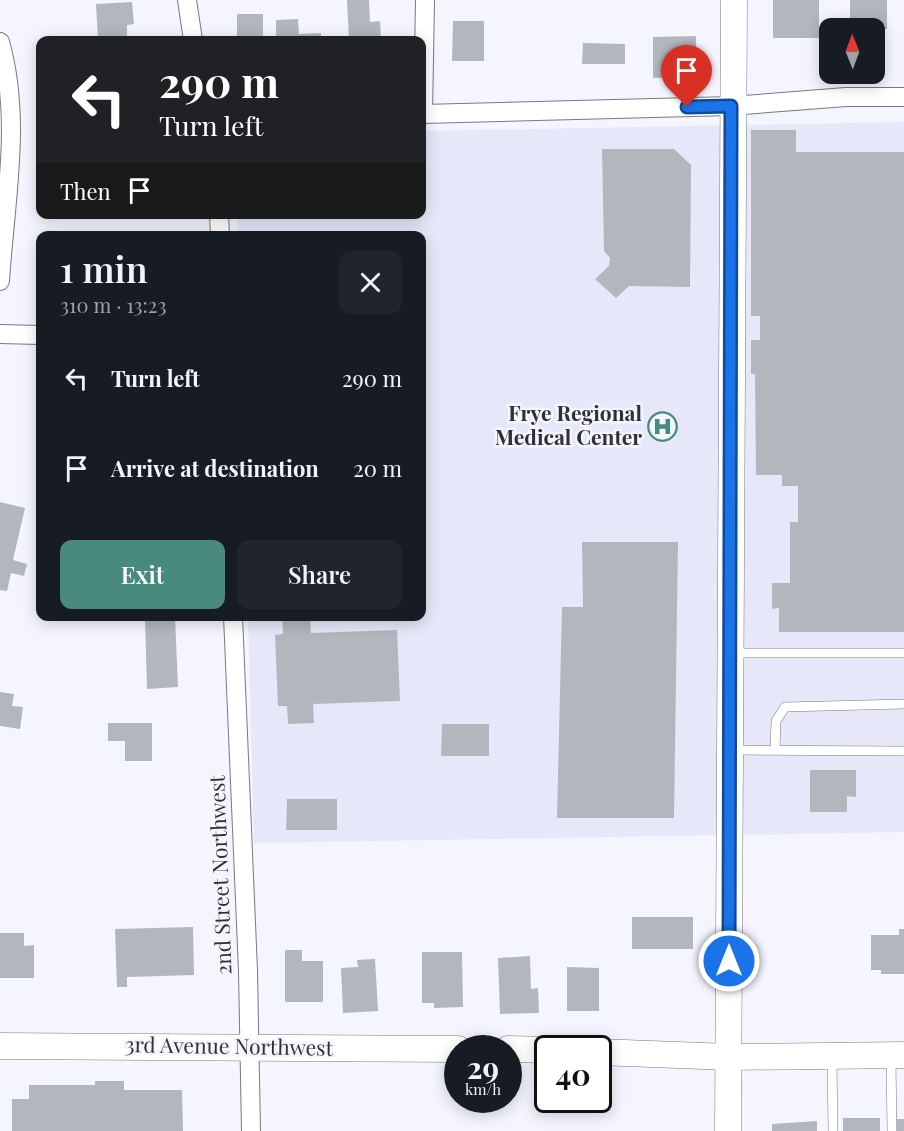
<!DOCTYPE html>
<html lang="en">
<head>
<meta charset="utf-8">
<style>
	:root { --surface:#171b24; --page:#20242c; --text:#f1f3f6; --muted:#9ea1a6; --accent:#488b7d }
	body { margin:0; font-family:"Playfair Display",serif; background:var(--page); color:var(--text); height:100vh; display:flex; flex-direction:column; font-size:22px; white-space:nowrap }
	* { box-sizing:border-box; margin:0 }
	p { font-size:20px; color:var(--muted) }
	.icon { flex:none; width:33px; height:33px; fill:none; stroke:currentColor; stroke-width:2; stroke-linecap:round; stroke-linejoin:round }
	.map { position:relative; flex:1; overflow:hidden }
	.details { position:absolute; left:36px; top:231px; width:390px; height:390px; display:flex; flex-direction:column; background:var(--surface); border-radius:12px; box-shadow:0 3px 15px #0003 }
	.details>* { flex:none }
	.hud { position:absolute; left:36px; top:36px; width:390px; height:183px; border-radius:12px; box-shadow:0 3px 15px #0003; background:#202124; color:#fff; overflow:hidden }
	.needle { width:39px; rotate:359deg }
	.fabs { position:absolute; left:819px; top:18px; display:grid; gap:12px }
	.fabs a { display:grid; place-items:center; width:66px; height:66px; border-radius:12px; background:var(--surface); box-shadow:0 3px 15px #0003; font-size:30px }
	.speed { position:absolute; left:444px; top:1035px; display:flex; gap:12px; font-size:30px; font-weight:700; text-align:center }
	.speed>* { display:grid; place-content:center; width:78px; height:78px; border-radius:50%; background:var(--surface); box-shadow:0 3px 15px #0003; line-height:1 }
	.speed small { font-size:15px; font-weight:400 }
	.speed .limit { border:3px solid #111; border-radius:9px; background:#fff; color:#111 }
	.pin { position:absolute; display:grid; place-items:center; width:51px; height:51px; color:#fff; margin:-62px -26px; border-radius:50% 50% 50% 0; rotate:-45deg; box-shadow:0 0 6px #0007 }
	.pin .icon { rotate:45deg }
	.me { position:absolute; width:66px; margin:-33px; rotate:0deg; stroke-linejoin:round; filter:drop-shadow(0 0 4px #0008) }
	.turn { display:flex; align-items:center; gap:21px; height:126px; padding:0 24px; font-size:27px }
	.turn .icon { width:78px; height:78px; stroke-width:2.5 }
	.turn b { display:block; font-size:42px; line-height:51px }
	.then { display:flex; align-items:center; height:57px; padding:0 24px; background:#0003; gap:12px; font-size:22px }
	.round { display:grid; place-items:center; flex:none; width:63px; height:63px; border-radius:12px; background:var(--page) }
	.headline { display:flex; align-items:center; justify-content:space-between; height:102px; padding:0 24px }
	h1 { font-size:36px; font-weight:600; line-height:45px }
	.button { display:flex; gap:12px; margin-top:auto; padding:12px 24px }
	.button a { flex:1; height:69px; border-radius:12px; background:var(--accent); color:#fff; font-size:24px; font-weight:600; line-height:69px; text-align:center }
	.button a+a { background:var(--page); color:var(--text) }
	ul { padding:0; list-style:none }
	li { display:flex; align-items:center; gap:18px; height:90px; padding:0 24px }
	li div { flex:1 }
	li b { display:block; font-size:22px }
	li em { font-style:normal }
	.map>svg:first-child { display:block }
	.built { fill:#e6e8f9 }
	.building { fill:#b2b7be }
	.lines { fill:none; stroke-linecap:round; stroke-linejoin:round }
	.lane-casing { stroke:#787981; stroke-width:10 }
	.street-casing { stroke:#787981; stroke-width:20 }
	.secondary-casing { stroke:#787981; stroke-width:27 }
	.lane { stroke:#fff; stroke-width:9 }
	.street { stroke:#fff; stroke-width:18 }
	.secondary { stroke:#fff; stroke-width:26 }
	.route-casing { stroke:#114b97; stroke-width:15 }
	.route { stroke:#1a73e8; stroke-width:10 }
	.labels { text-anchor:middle; stroke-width:5; stroke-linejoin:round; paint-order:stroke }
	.poi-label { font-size:21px; font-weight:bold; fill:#303134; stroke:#f4f5ff; text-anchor:end }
	.street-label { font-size:21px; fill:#303134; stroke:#f4f5ff }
</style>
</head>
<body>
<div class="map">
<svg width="904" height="1131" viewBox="0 0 904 1131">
	<rect width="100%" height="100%" fill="#f4f5ff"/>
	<polygon class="built" points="904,122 904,832 254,843 248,617 422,616 422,236 238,235 237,215 422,214 422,131"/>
	<g class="building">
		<polygon points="347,0 369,0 370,22 380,21 381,40 349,40"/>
		<rect x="773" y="0" width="46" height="38"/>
		<polygon points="850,0 887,0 887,29 850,28"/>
		<polygon points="132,2 134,24 127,25 127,40 98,40 96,4"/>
		<rect x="237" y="14" width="26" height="26"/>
		<polygon points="298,19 299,34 321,33 321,40 276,40 276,20"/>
		<polygon points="453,21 484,21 484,61 452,61"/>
		<polygon points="696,36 696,77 653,78 653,37"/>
		<polygon points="583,43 625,44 625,64 582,64"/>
		<polygon points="751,130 796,130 796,152 904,152 904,632 779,632 779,608 772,609 772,583 790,583 790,522 798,522 798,486 782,486 782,475 756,475 755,374 751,374 751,340 760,340 760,316 751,316"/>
		<polygon points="602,149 674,149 691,165 690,287 629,286 616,298 595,279 609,266 610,258 604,251"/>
		<polygon points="0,502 25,508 13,560 27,564 24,576 11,573 7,591 0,590"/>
		<polygon points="582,542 678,542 674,818 557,818 562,607 583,607"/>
		<polygon points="282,616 310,616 311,633 397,630 400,701 313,704 314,723 288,724 287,706 278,706 275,635 283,634"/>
		<polygon points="175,617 178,687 147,689 145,618"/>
		<polygon points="0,692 14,694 12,706 23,707 20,729 0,726"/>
		<polygon points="108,723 152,723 152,761 125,761 125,741 108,741"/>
		<polygon points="442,724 489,724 489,756 441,756"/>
		<polygon points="810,770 856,770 856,797 847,796 847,812 810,812"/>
		<polygon points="287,799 337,799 337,830 286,830"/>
		<rect x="632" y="917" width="61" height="32"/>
		<polygon points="193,927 194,975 127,977 127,987 117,987 115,929"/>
		<polygon points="899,929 904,929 904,974 881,974 881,970 871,970 871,935 899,935"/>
		<polygon points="0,933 24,933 24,946 34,945 34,978 0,978"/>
		<polygon points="285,950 302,950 302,961 323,961 323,1002 285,1002"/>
		<polygon points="422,952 462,952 463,1007 434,1008 434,1003 422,1003"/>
		<polygon points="530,956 531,989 538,988 539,1013 500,1014 498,958"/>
		<polygon points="375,959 378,1011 343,1013 341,968 358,967 357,960"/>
		<polygon points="567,967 599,968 599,1011 567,1011"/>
		<polygon points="95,1081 124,1081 124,1090 182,1090 183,1131 12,1131 12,1099 29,1099 29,1085 95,1085"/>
		<rect x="843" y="1118" width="37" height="13"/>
		<rect x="897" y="1119" width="7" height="12"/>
		<polygon points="817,1121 817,1131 772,1131 772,1124"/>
	</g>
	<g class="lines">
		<defs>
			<g id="lane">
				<polyline points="732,653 904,653"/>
				<polyline points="732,750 904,751"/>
				<polyline points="775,750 776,721 785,707 904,704"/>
				<polyline points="832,1058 833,1131"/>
				<polyline points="891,1058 892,1131"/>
			</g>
			<g id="street">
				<polyline points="187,0 193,40"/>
				<path d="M0,42C22,120 5,201 0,281"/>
				<polyline points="422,114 731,106 846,97 904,97"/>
				<polyline points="423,114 425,0"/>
				<polyline points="219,214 220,236"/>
				<polyline points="0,334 40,335"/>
				<polyline points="233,616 248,971 251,1131"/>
			</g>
			<g id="secondary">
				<polyline points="0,1046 458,1049"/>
				<polyline points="508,1049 548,1050"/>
				<polyline points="598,1052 730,1057 904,1055"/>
				<polyline points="728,1131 734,0"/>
			</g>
		</defs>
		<use href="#lane" class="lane-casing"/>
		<use href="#street" class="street-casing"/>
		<use href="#secondary" class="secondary-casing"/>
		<use href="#lane" class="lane"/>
		<use href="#street" class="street"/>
		<use href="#secondary" class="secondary"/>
	</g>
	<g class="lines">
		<defs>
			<polyline id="route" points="687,107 731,106 729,961"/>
		</defs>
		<use href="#route" class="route-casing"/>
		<use href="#route" class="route"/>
	</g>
	<defs>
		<symbol id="hospital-ring" viewBox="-11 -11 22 22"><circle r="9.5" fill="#f4f5ff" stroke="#488b7d" stroke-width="1.5"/><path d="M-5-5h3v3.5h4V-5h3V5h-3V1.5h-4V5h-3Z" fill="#488b7d"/></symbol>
	</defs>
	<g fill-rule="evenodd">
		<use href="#hospital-ring" x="646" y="410" width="33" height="33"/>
	</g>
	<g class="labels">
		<g class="poi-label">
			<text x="642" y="421">Frye Regional<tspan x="642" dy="24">Medical Center</tspan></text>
		</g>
		<g class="street-label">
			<text transform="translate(221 875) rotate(-92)" y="7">2nd Street Northwest</text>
			<text transform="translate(229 1047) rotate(1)" y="7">3rd Avenue Northwest</text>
		</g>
	</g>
</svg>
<div class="fabs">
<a><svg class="needle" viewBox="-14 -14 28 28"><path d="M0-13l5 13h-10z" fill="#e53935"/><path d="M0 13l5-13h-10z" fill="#9ea1a6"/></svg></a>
</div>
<div class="speed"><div>29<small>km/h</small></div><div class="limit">40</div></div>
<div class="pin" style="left:687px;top:107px;background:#d93025"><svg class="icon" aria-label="arrive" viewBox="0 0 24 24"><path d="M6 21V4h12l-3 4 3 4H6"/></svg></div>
<svg class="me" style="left:729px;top:961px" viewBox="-20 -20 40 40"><circle r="17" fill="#1a73e8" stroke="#fff" stroke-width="3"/><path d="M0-11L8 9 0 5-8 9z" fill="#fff"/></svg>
<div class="hud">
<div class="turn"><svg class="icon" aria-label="left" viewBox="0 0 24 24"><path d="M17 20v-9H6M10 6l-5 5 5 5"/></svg><div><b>290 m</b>Turn left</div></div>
<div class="then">Then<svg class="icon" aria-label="arrive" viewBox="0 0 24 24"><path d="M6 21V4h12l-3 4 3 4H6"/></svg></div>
</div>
<section class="details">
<div class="headline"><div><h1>1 min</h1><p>310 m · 13:23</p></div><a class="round"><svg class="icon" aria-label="close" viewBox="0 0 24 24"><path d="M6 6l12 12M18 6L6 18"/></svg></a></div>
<ul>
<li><svg class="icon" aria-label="left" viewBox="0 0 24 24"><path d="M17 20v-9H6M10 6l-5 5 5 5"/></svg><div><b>Turn left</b></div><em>290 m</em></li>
<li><svg class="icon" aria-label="arrive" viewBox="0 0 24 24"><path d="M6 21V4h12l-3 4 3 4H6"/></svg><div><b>Arrive at destination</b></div><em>20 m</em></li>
</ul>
<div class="button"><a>Exit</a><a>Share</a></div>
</section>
</div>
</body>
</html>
